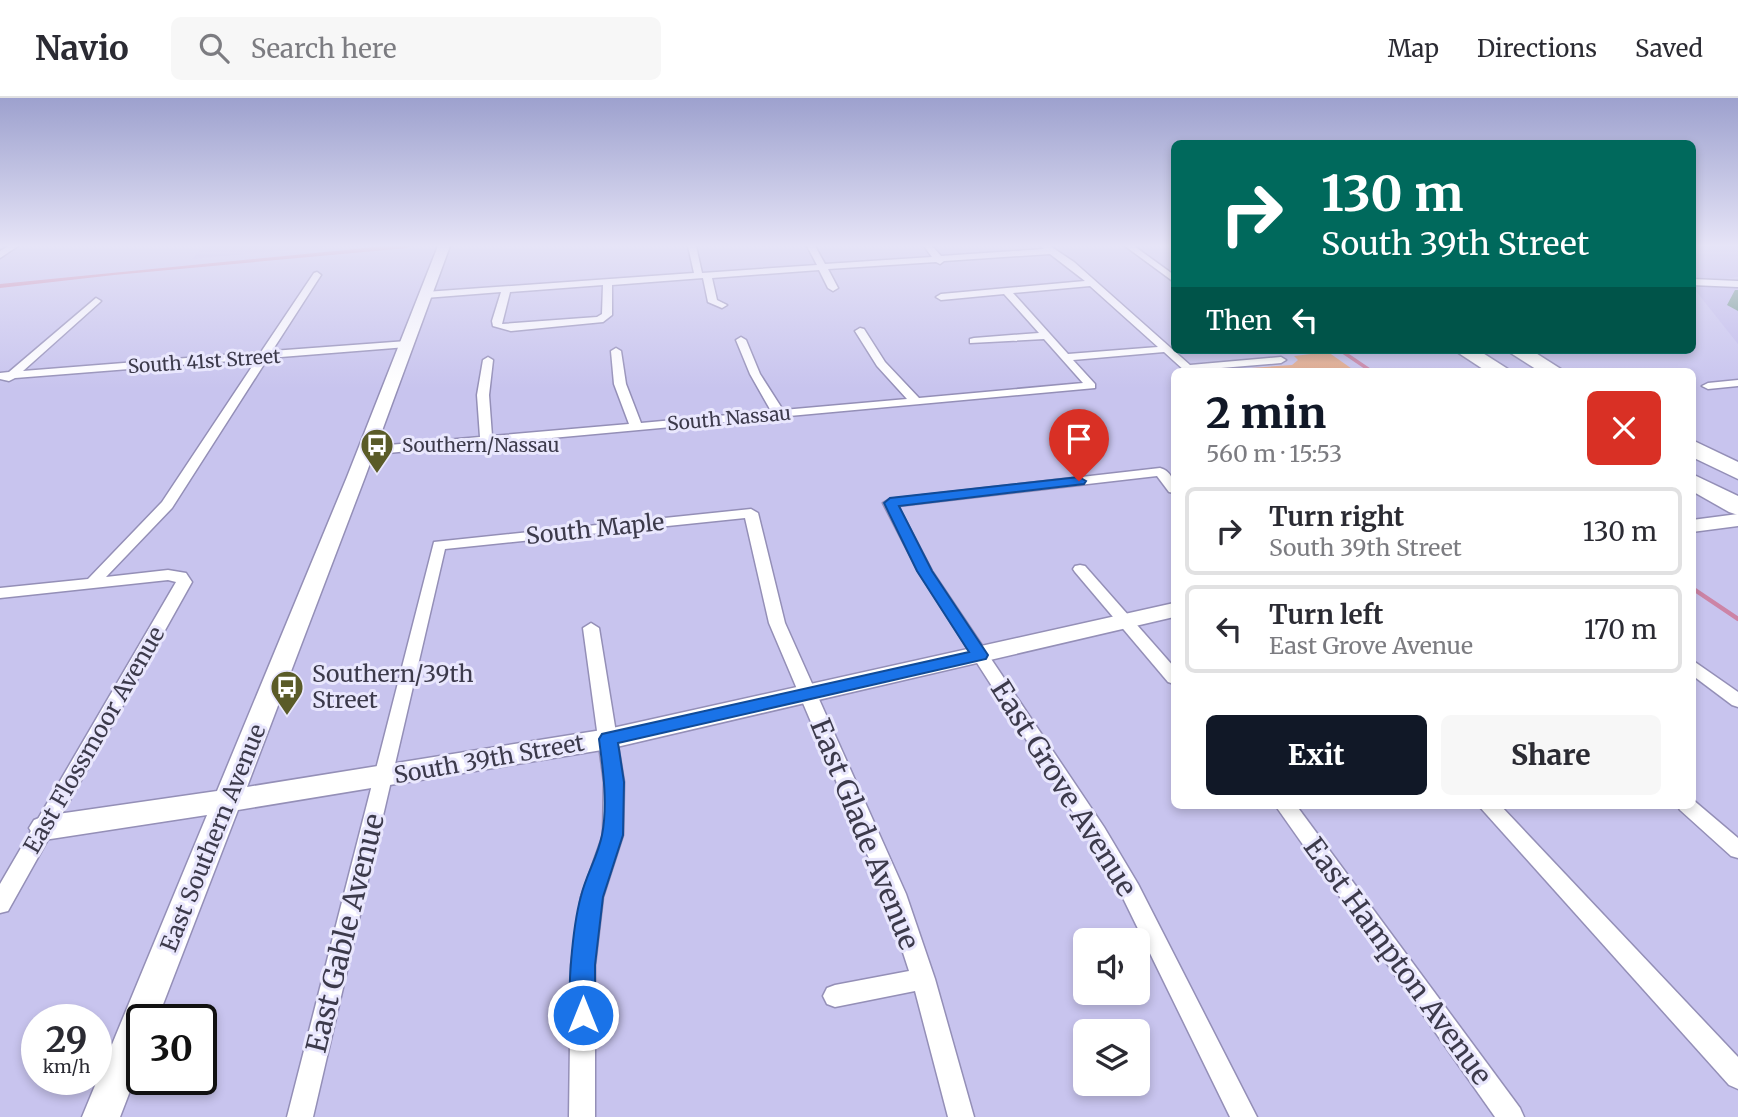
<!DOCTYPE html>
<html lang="en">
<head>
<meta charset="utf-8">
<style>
	:root { --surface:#fff; --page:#f7f7f7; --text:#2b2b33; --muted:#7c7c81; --line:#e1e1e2; --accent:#111827 }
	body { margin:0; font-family:Merriweather,serif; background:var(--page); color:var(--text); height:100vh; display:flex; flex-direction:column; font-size:26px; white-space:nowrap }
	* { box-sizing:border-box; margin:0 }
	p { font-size:23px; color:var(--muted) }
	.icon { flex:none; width:38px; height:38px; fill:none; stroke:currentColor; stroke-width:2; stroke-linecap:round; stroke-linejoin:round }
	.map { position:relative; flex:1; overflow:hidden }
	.side { position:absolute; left:1171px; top:270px; width:525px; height:441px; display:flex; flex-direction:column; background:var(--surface); border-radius:10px; box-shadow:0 4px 10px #0003 }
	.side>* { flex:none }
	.guide { position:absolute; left:1171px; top:42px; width:525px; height:214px; border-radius:10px; box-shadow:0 4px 10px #0003; background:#00695c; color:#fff; overflow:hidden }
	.fabs { position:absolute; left:1073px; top:830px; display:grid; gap:14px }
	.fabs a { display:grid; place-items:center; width:77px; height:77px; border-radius:10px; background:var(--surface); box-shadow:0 4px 10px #0003; font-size:35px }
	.speed { position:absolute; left:21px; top:906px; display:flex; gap:14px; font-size:35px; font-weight:700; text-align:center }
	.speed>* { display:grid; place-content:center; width:91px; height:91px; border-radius:50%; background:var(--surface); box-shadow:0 4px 10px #0003; line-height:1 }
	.speed small { font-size:18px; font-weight:400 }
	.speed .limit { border:4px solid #111; border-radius:10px; background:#fff; color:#111 }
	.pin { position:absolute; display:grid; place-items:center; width:60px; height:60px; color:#fff; margin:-72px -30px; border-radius:50% 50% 50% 0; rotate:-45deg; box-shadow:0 0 7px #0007 }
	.pin .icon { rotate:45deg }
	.me { position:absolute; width:77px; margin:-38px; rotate:0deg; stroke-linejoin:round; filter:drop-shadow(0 0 5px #0008) }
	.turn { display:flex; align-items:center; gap:24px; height:147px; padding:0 35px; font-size:32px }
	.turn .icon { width:91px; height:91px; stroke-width:2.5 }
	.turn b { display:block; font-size:49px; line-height:60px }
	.then { display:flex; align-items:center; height:66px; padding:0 35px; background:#0003; gap:14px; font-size:26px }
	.round { display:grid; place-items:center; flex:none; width:74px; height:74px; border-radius:10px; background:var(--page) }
	.headline { display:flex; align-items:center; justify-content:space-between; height:119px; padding:0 35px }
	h1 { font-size:42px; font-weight:800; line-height:52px; color:var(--accent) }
	.button { display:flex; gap:14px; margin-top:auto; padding:14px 35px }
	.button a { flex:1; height:80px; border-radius:10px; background:var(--accent); color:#fff; font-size:28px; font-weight:800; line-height:80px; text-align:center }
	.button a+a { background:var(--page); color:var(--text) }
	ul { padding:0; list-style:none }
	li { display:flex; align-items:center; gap:21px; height:88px; margin:0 14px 10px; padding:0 21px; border:4px solid var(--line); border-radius:10px }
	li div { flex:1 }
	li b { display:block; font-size:26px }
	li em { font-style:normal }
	header { display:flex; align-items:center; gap:42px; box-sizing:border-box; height:98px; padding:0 35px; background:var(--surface); border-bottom:2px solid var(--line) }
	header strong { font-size:33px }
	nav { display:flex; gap:38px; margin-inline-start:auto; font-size:24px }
	.search { width:490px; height:63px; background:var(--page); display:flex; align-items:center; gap:18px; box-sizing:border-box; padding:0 24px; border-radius:10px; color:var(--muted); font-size:26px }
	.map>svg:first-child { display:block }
	.built { fill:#c0baeb }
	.green { fill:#e4ab8c }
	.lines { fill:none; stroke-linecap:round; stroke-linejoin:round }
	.stream-far1 { stroke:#cc84a6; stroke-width:3.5 }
	.stream { stroke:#cc84a6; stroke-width:4.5 }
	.canal { fill:#cc84a6; fill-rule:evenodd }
	.street-casing { stroke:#948fb7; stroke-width:3 }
	.secondary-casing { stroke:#948fb7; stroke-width:3 }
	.highway-casing { stroke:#948fb7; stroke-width:3 }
	.street { fill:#fff; fill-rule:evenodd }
	.secondary { fill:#fff; fill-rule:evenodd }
	.highway { fill:#fff; fill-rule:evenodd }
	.wall { fill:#6a9484 }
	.route { fill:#1a73e8; stroke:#114b97; stroke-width:2 }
	.labels { text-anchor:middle; stroke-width:6; stroke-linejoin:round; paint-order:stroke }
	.far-street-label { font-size:19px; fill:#3c3a4b; stroke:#e9e7fd }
	.far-poi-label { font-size:19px; fill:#3c3a4b; stroke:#e9e7fd; text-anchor:start }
	.street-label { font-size:23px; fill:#3c3a4b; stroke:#e9e7fd }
	.poi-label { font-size:23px; fill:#3c3a4b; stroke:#e9e7fd; text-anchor:start }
	.near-street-label { font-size:28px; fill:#3c3a4b; stroke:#e9e7fd }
</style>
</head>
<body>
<header>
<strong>Navio</strong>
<div class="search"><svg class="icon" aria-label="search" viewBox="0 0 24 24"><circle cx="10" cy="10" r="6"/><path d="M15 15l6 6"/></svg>Search here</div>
<nav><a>Map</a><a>Directions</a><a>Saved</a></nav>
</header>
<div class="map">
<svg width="1738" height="1019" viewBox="0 0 1738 1019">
	<rect width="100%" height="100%" fill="#c8c4ee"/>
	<g class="built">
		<polygon points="205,148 336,148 192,161"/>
		<polygon points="1692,148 1738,148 1738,179 1719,182 1692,179"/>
		<polygon points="1692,188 1738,190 1738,246"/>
	</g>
	<polygon class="green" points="1328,254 1355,273 1208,273 1292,267 1298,262 1294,258"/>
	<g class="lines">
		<polyline class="stream-far1" points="1340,252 1371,273"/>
		<polyline class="stream" points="1692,490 1738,521"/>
		<polygon class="canal" points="386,148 411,148 407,150 114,177 0,190 0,186"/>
		<defs>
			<g id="street">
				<polygon points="9,148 18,148 0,160 0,153"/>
				<path d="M688,148H696L702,175L817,167L807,148H815L825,166L932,159L924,148H932L941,158L1044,151L1041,148H1050L1074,164L1190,267L1281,259L1286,262L1281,265L1185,273L1164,254L1073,262L1095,286V290L366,357L360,353L366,349L480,339L477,297L483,262L488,259L493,262L489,297L492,338L629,326L614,286L611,253L616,250L621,253L626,286L641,325L771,313L750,276L736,242L741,239L746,242L760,276L783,312L907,301L877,268L855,233L860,230L864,231L885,264L919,300L1083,285L1044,241L970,245V241L974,240L1039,235L1004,196L941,202L936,199L941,196L1085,183L1050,156L944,163L940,166L936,164L828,171L838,190L833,193L828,190L819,172L712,180L717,202L727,207L722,210L708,204L703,180L612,187V217L603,224L511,233L493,228L492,223L501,194L425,200L420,197L425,194L694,175ZM603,187L602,216L597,219L502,226L510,194ZM1090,188L1158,249L1068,256L1013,195Z"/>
				<polygon points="1125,148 1134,148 1174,177 1174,184"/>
				<polygon points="317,174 321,177 272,253 407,243 412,246 407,249 268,260 172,410 106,479 168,472 186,475 192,484 8,813 0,815 0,786 176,484 168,482 0,500 0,490 88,481 162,404 257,261 15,280 9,283 0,281 0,275 9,274 96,200 101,203 99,205 23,273 261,254 314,175"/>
				<polygon points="1692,181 1738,183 1738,189 1692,187"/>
				<polygon points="1738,282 1738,288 1708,291 1702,288 1708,285"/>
				<path d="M1160,370C1172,373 1174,384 1174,395L1169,394L1157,378L898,408L932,473L1104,729L1138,786L1257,1019H1230L1122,798L1090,741L918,473L883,405L890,401Z"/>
				<polygon points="751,411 758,415 785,525 906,796 935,881 974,1019 948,1019 915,893 835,909 827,906 823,898 827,890 835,887 909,873 884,796 769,525 745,420 445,451 313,1019 287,1019 434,444"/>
				<polygon points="1080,467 1085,468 1174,569 1174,586 1168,584 1075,474 1073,471 1075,468"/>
				<polygon points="591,525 599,530 624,684 623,737 603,799 595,867 595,1019 569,1019 571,867 581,799 603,737 604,684 583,530"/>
				<polygon points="1692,562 1738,594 1738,609 1732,607 1692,577"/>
				<polygon points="1692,701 1738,740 1738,760 1731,758 1680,712 1677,707 1692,707"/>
				<polygon points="1275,707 1296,707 1520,1010 1524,1019 1495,1019"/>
				<polygon points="1478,707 1500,707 1738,959 1738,991 1729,987"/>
			</g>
			<g id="secondary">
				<polygon points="438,148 450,148 365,379 247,689 608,631 1174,505 1174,519 608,651 238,712 157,922 142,922 142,962 120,1019 82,1019 207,717 44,742 34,738 29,730 34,722 44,718 217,693 347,379"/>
				<polygon points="1738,416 1738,428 1692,434 1692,422"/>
			</g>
			<g id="highway">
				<polygon points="1454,252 1478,252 1511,273 1486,273"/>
				<polygon points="1506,252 1531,252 1564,273 1539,273"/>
				<polygon points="1692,342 1738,364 1738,381 1692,359"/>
				<polygon points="1692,376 1738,398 1738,417 1729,414 1692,393"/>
			</g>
		</defs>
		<use href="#street" class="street-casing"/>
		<use href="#secondary" class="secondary-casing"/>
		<use href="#highway" class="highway-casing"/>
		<use href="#street" class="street"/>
		<use href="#secondary" class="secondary"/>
		<use href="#highway" class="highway"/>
	</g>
	<polygon class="wall" points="1735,192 1738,192 1738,213 1727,207"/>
	<linearGradient id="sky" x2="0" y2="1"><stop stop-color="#9da1ce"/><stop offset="0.51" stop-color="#e6e4f7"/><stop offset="1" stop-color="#e6e4f7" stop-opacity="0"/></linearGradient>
	<rect width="1738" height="290" fill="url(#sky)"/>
	<path class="route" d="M1079,379L1086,383L1084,386L899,408L932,473L988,557L986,561L618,645L624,684L623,737L603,799L595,867V917L591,926L583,929L574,926C564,903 574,823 581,798C586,777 598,758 602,737C608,706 603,671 599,641L602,636L969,554L917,473L884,405L890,400Z"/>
	<defs>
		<symbol id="bus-pin" viewBox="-11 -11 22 30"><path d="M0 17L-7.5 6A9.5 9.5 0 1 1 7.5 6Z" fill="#5a5b28" stroke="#e9e7fd"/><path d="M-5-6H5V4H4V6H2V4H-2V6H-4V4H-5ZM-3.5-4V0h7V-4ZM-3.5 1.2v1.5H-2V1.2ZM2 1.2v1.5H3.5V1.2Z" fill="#fff"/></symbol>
	</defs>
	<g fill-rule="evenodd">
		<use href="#bus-pin" x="358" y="328" width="38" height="52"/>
		<use href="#bus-pin" x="268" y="570" width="38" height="52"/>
	</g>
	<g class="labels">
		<g class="far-street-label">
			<text transform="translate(204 263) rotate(-4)" y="7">South 41st Street</text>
			<text transform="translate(729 320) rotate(-5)" y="7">South Nassau</text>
		</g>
		<g class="far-poi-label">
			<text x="402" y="354">Southern/Nassau</text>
		</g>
		<g class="street-label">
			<text transform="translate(595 431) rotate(-6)" y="8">South Maple</text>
			<text transform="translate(94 642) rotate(-60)" y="8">East Flossmoor Avenue</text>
			<text transform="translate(489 661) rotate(-10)" y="8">South 39th Street</text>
			<text transform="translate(213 740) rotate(-68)" y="8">East Southern Avenue</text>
		</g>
		<g class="poi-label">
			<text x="312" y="584">Southern/39th<tspan x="312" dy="26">Street</tspan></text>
		</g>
		<g class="near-street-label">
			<text transform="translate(1064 690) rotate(58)" y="10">East Grove Avenue</text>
			<text transform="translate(865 736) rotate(68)" y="10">East Glade Avenue</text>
			<text transform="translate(345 835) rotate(-76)" y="10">East Gable Avenue</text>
			<text transform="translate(1398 863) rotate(54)" y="10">East Hampton Avenue</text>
		</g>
	</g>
</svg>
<div class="fabs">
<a><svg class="icon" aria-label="sound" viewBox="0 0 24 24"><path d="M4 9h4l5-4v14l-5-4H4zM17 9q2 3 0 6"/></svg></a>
<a><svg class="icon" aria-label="layers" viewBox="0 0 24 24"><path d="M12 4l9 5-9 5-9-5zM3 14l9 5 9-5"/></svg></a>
</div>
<div class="speed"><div>29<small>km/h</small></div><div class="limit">30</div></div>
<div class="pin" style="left:1079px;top:383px;background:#d93025"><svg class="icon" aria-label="arrive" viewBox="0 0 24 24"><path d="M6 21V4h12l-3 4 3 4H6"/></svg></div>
<svg class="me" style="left:583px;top:917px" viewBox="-20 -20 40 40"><circle r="17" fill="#1a73e8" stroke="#fff" stroke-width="3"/><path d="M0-11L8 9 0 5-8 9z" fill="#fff"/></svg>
<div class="guide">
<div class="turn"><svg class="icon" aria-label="right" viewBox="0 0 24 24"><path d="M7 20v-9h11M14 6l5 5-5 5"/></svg><div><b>130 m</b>South 39th Street</div></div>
<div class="then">Then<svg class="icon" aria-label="left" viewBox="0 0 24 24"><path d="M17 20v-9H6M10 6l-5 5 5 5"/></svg></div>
</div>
<section class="side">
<div class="headline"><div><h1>2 min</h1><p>560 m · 15:53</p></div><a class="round" style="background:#d93025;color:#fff"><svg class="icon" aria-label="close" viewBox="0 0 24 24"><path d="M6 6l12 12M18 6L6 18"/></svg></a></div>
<ul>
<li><svg class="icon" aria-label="right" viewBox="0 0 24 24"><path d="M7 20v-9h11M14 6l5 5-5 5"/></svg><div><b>Turn right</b><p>South 39th Street</p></div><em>130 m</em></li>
<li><svg class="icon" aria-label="left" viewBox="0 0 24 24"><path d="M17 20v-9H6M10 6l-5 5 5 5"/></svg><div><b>Turn left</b><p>East Grove Avenue</p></div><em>170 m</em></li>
</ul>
<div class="button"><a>Exit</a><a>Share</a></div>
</section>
</div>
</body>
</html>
